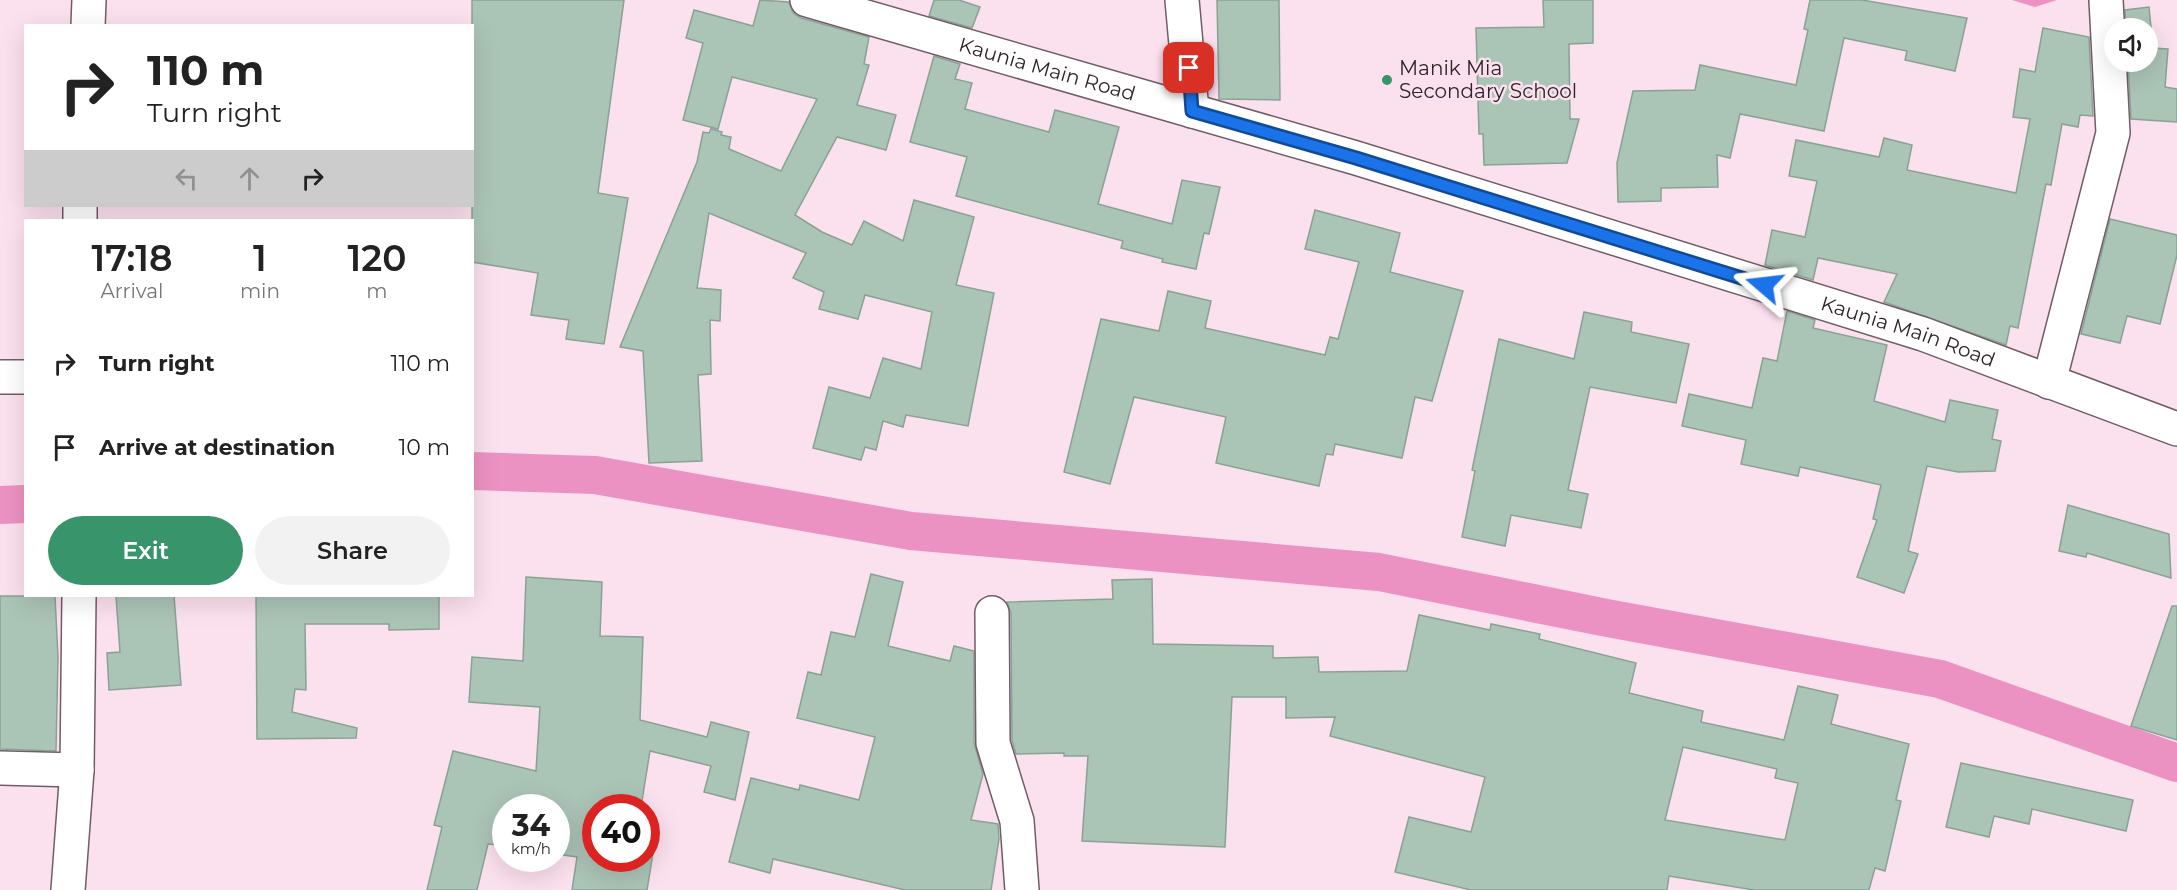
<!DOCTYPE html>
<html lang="en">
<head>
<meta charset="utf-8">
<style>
	:root { --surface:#fff; --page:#f2f2f2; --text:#222; --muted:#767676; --accent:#38946b }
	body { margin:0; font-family:Montserrat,sans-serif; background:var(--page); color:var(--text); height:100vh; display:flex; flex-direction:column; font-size:22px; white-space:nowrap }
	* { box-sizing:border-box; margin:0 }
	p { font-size:20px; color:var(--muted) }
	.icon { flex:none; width:33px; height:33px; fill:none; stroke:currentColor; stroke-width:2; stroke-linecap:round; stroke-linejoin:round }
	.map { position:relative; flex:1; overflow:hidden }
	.panel { position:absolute; left:24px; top:219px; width:450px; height:378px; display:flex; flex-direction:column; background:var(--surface); border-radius:0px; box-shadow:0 6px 24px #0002 }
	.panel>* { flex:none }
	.hud { position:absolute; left:24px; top:24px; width:450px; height:183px; border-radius:0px; box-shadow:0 6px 24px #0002; background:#fff; color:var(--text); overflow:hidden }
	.controls { position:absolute; left:2104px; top:18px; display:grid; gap:12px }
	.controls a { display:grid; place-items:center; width:54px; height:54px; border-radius:50%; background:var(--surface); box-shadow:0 6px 24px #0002; font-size:30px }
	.speed { position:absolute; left:492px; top:794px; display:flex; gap:12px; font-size:30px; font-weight:700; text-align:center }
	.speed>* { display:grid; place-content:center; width:78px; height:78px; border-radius:50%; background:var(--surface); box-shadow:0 6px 24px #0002; line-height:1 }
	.speed small { font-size:15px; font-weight:400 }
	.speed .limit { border:9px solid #d22; background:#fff; color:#111 }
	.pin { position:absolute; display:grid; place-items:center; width:51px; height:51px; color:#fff; margin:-26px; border-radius:12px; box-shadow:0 3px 9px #0006 }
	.me { position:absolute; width:66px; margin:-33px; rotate:287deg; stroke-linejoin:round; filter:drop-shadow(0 0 4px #0008) }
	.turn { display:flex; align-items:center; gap:21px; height:126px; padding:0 24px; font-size:27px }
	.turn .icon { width:78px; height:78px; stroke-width:2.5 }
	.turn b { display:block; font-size:42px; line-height:51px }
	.lanes { display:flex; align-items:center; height:57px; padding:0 24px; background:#0003; justify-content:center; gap:30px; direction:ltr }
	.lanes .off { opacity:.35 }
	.eta { display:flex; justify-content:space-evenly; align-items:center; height:102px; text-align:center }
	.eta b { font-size:36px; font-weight:600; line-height:42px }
	.action { display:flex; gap:12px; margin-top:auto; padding:12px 24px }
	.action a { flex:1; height:69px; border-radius:36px; background:var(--accent); color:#fff; font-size:24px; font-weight:600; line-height:69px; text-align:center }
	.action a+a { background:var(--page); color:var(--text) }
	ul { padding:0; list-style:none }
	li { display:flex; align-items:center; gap:18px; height:84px; padding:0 24px }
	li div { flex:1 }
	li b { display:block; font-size:22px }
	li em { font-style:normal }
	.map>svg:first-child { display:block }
	.water { fill:#ec92c2 }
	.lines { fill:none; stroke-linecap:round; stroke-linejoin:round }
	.canal { stroke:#ec92c2; stroke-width:38 }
	.building { fill:#aac4b6; stroke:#8aa295; stroke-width:1.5; fill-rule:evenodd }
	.minor-casing { stroke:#725c67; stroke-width:36 }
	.minor { stroke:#fff; stroke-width:33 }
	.route-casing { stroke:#114b97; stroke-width:15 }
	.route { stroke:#1a73e8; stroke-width:10 }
	.poi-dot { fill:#38946b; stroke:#fbe0ed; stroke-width:2 }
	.labels { text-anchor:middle; stroke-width:5; stroke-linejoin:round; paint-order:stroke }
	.poi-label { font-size:20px; fill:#2e2429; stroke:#fbe0ed; text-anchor:start }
	.street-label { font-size:20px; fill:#2e2429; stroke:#fbe0ed }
</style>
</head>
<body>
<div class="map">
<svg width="2177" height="890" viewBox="0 0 2177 890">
	<rect width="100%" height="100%" fill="#fbe0ed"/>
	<polygon class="water" points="2012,0 2057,0 2035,7"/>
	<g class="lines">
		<g class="canal">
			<polyline points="472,471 595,475 911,531 1379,572 1607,618 1940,679 2177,763"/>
			<polyline points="0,505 26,504"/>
		</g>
	</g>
	<g class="building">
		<polygon points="472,0 624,0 598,193 628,198 604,344 566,339 569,320 531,315 538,273 472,262"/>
		<polygon points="760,0 789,2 793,13 801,18 869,37 864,64 869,65 857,105 896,115 886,150 837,137 795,215 822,232 852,245 864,221 903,241 914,200 974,217 956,285 994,293 968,426 906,415 903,427 883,421 876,450 865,447 861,460 813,448 829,387 870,398 883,358 921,369 932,312 865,295 858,319 819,309 824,292 793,278 806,253 709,213 697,288 721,290 720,321 710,320 711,374 698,375 702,461 649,463 643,351 620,347 697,162 703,132 709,133 711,129 722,132 721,135 731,137 729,149 781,171 817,99 732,77 718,129 683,120 703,43 686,38 694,10 753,26"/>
		<polygon points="934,0 959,0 980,7 972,28 929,16"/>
		<polygon points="1217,0 1279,0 1280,100 1219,99"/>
		<polygon points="1543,0 1593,0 1593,43 1569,44 1570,119 1579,119 1567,163 1484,165 1483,134 1479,134 1476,28 1544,27"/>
		<polygon points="1810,0 1862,0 1967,18 1955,71 1905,60 1907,51 1844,38 1824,131 1740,114 1730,158 1717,155 1718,187 1661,188 1661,201 1618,202 1617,163 1633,91 1695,90 1700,65 1796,85 1808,30 1804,29"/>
		<polygon points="2149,7 2153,48 2168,49 2165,87 2177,89 2177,122 2131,119 2128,62 2148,62 2148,28 2126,28 2125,10"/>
		<polygon points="2043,28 2089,37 2093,116 2080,115 2078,127 2062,124 2051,185 2046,184 2018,328 2010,326 2006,345 1884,302 1897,274 1818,258 1813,280 1765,265 1772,230 1805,237 1817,181 1789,176 1796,140 1879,157 1884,138 1912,145 1907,170 2016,193 2030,119 2013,117 2020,69 2035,72"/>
		<polygon points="934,56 960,64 955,79 972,83 965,109 1049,132 1055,110 1119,127 1098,204 1172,224 1182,180 1220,187 1209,234 1204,233 1196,269 1162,262 1163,259 1121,248 1123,241 956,196 967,157 910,142"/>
		<polygon points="1315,210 1400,233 1390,272 1463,291 1432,401 1415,397 1402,458 1335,444 1333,455 1326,454 1319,486 1278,477 1216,463 1226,417 1134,397 1110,484 1064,472 1101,319 1159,331 1168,291 1211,301 1205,328 1325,355 1330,337 1338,339 1359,262 1305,249"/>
		<polygon points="2110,219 2177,235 2177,255 2160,324 2127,316 2120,343 2081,334"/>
		<polygon points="1787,311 1815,320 1813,328 1887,345 1874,401 1945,422 1950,400 1998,410 1992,439 2001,441 1995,471 1958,472 1927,466 1908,551 1918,554 1904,593 1857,577 1877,520 1873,519 1881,485 1800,467 1798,476 1741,464 1746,440 1682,426 1689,394 1752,408 1763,358 1777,361"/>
		<polygon points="1584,312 1632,322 1631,332 1689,344 1676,403 1590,387 1568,490 1588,494 1581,528 1511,515 1505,546 1462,537 1475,471 1472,470 1499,339 1574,359"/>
		<polygon points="2068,505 2169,534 2171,578 2087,553 2086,557 2059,551"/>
		<polygon points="871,574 903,582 888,646 950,661 954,646 974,651 974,743 983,774 971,820 998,824 999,839 991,890 905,890 773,859 770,873 729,862 751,778 799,790 800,785 859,800 875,737 797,718 808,672 821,675 831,632 855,637"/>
		<polygon points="526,577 602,582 600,636 643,637 640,720 707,737 711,722 749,732 735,800 704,792 711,766 650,751 641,807 596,807 596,858 646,858 646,840 655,841 647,890 572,890 577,857 556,854 556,807 506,807 506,846 488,844 477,890 427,890 442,827 434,825 453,751 536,771 540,707 469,702 472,657 523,661"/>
		<path d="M1152,579L1153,644L1273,646V658L1318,657L1319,672L1407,671L1419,615L1490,630L1491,624L1540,634L1539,639L1636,663L1629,693L1703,711L1701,722L1784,740L1798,686L1838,695L1831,724L1909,744L1896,800L1901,801L1885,871L1875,868L1869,890H1754L1669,876L1667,890H1471L1395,872L1409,817L1471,832L1485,777L1330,736L1335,717L1286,718V697H1232L1225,847L1082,841L1088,756H1064V753L1016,754L1012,740L1011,613L1007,602L1113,599L1112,580ZM1683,747L1777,769L1775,778L1798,783L1785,840L1665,820Z"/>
		<polygon points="0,596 55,596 58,657 56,751 0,749"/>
		<polygon points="116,596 174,596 181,685 109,690 107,653 120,652"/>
		<polygon points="256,596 439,596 439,629 389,630 389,624 305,624 306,690 295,689 292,712 357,728 356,738 257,739"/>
		<polygon points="2172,606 2177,606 2177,740 2131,726"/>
		<polygon points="1961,763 2133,800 2126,831 2032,809 2029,824 1994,816 1989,837 1946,827"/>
	</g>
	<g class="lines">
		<defs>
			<g id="minor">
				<path id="s1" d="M807,0L1356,158L1923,334L2177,429"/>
				<polyline points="1182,0 1192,111"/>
				<polyline points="88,26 89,0"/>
				<polyline points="80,220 80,206"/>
				<polyline points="0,377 26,377"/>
				<polyline points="2049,382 2113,133 2106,0"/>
				<polyline points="992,613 993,743 1017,821 1022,890"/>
				<polyline points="0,768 77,770"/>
				<polyline points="68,890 77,770 79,596"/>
			</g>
		</defs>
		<use href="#minor" class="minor-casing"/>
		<use href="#minor" class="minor"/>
	</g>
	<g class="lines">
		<defs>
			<polyline id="route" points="1189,68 1192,111 1356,158 1764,285"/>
		</defs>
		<use href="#route" class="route-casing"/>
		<use href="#route" class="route"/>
	</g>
	<circle class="poi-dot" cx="1387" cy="80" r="6"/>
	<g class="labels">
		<g class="poi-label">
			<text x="1399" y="75">Manik Mia<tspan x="1399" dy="23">Secondary School</tspan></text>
		</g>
		<g class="street-label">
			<text dy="7" stroke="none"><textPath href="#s1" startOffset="250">Kaunia Main Road</textPath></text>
			<text dy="7" stroke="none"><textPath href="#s1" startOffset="1150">Kaunia Main Road</textPath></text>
		</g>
	</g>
</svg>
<div class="controls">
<a><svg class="icon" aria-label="sound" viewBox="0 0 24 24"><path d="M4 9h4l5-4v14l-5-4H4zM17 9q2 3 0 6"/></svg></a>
</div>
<div class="speed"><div>34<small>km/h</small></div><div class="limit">40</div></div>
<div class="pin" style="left:1189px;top:68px;background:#d93025"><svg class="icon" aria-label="arrive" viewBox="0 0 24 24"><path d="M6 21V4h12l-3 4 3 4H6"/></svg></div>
<svg class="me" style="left:1764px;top:285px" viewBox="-20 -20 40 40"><path d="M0-17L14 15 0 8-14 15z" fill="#1a73e8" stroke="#fff" stroke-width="4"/></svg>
<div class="hud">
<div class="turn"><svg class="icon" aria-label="right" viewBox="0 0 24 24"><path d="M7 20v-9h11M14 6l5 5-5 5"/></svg><div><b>110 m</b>Turn right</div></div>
<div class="lanes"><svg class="icon off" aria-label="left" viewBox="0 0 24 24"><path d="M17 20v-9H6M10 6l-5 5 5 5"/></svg><svg class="icon off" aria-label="ahead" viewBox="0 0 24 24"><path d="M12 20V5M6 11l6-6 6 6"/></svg><svg class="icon" aria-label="right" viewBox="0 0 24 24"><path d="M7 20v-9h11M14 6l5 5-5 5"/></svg></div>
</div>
<section class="panel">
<div class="eta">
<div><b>17:18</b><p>Arrival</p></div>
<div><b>1</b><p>min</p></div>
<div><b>120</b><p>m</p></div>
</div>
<ul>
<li><svg class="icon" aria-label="right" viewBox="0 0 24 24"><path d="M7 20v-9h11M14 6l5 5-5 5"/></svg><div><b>Turn right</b></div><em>110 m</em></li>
<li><svg class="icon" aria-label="arrive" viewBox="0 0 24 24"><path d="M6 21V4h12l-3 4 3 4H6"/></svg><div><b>Arrive at destination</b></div><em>10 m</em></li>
</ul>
<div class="action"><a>Exit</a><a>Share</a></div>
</section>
</div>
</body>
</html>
